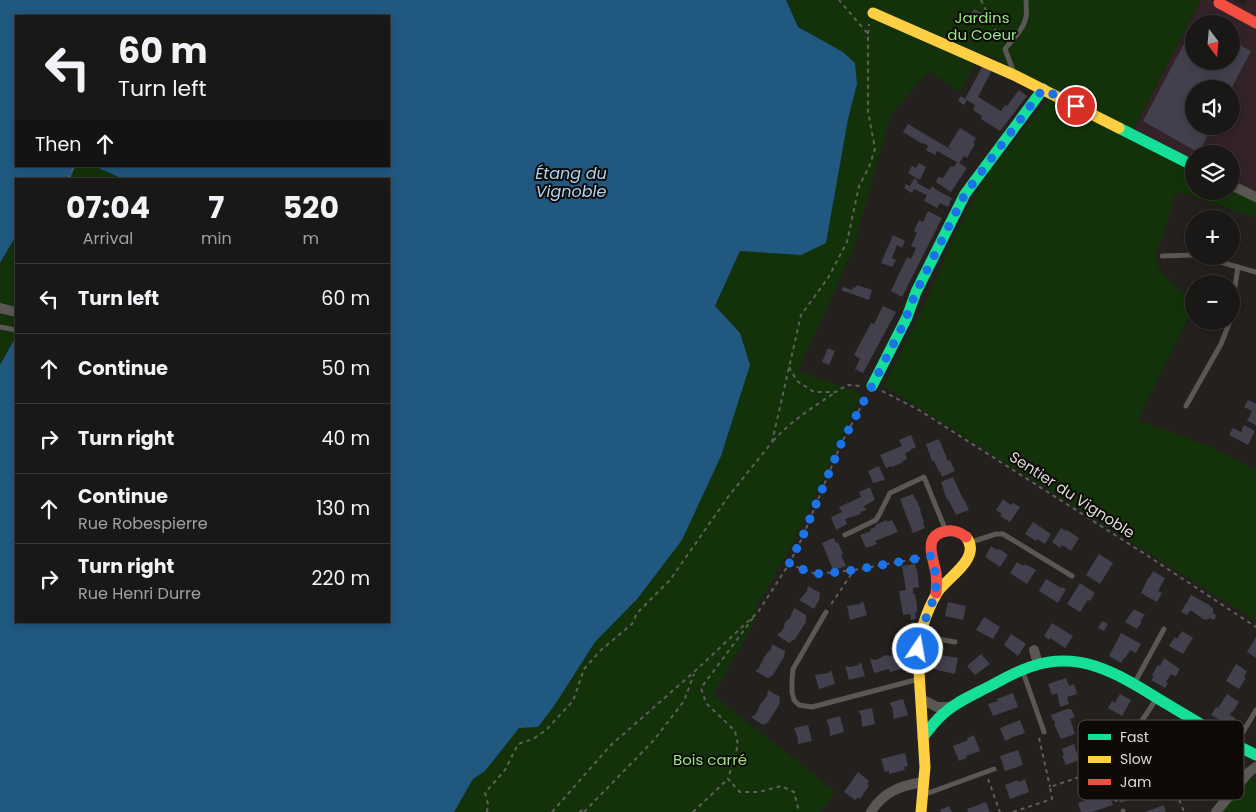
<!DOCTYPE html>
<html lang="en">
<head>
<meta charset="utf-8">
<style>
	:root { --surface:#1a1816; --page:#272523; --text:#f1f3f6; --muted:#9fa0a1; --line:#383735 }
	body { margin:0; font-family:Poppins,sans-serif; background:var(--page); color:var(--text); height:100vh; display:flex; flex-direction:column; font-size:19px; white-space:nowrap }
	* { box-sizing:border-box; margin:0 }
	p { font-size:16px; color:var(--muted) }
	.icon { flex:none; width:28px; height:28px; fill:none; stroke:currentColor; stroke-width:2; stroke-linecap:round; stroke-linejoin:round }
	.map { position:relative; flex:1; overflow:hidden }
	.side { position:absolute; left:15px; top:178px; width:375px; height:445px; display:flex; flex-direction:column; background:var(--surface); border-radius:0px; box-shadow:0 2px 8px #0003,0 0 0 1px var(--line) }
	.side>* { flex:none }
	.banner { position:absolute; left:15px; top:15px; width:375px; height:152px; border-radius:0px; box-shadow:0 2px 8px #0003,0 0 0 1px var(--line); background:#1a1816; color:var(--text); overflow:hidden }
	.needle { width:32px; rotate:164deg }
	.fabs { position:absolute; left:1185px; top:15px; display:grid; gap:10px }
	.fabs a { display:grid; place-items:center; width:55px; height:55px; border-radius:50%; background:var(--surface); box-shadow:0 2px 8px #0003,0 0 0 1px var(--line); font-size:25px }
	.pin { position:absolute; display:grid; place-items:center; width:42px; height:42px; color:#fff; margin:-21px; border:2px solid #fff; border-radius:50%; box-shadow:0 1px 5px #0007 }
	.me { position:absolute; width:55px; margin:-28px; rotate:12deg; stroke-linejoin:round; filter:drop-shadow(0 0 4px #0008) }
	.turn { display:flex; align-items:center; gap:18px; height:105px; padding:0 20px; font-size:22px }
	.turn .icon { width:65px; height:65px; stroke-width:2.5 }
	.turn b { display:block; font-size:35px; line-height:42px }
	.then { display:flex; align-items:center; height:48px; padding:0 20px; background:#0003; gap:10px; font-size:19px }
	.eta { display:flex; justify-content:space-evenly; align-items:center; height:85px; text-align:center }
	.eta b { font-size:30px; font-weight:700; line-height:35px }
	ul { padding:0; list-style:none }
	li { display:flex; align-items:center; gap:15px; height:70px; padding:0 20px; border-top:1px solid var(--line) }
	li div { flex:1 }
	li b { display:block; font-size:19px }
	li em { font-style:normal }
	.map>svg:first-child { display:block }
	.commercial { fill:#332227; fill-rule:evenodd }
	.green { fill:#13320a }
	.water { fill:#205880 }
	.building { fill:#42404d }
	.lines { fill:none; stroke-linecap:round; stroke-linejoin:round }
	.path { stroke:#605e5d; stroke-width:2; stroke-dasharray:4 4; stroke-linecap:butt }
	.lane { stroke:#5a5755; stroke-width:5 }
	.street { stroke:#5a5755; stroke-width:10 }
	.fast { stroke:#16e098; stroke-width:11 }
	.slow { stroke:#ffcf43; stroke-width:11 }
	.jam { stroke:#f24e42; stroke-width:11 }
	.route { stroke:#1a73e8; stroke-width:9; stroke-dasharray:0 16.2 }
	.labels { text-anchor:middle; stroke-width:4; stroke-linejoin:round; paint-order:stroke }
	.park-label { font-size:15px; fill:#98e585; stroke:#0d0a08 }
	.street-label { font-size:15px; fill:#dedad7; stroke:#0d0a08 }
	.water-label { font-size:16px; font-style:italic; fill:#afd4f4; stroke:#0d0a08 }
	.key { fill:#0d0a08; stroke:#4c4846; stroke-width:1 }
	.key-label { font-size:14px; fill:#dedad7 }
</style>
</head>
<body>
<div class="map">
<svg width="1256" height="812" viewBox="0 0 1256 812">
	<rect width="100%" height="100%" fill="#23201e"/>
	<path class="commercial" d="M1201,0H1234L1244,6L1247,0H1256V191L1231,179V154H1194V161L1133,131ZM1194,24H1231V61H1194ZM1194,89H1231V126H1194Z"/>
	<g class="green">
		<polygon points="786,0 1201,0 1133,130 1194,161 1194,191 1231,191 1231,179 1256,191 1256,218 1176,191 1164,234 1156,252 1158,269 1194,303 1194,307 1138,420 1211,447 1256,470 1256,621 884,386 930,293 954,236 988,173 1055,91 990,56 980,54 960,92 929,71 891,114 852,253 798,371 862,394 794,542 755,609 758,616 713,695 835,791 821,812 454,812 473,779 485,771 519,728 538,727 554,706 595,642 638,598 682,540 740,333 715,307 740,251 801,255 848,119 857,84 855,63 843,52 798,27"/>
		<polygon points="81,166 94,166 118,177 117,179 70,179 74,169"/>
		<polygon points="16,236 16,335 0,365 0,263"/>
		<polygon points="1256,773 1256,812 1223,812 1250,777"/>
	</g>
	<polygon class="water" points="0,0 786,0 798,27 843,52 855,63 857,84 848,119 826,243 801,255 740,251 715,306 740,333 750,365 721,456 682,540 638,598 595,642 554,706 538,727 519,728 485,771 473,779 454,812 0,812 0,365 15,338 16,338 16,621 389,621 389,179 123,179 94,166 389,166 389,16 16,16 16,166 81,166 74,169 70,179 16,179 16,236 0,263"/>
	<g class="building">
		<polygon points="974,9 982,13 978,22 969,19"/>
		<polygon points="1194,25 1194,61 1231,61 1231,40 1251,51 1231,89 1194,89 1194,126 1212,126 1199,153 1143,121"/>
		<polygon points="983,65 992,70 978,97 1001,111 1005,105 1007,106 1019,90 1027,96 1000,131 981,119 982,116 973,110 975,105 967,100 964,105 958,101 961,96 965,99"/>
		<polygon points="908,124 953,151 948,147 960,128 976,138 973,143 975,144 967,158 964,156 959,163 967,168 951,192 936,182 938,177 943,178 951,166 954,167 957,162 937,151 935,155 926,150 928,146 924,143 923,144 903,132"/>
		<polygon points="919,163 926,167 920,180 908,173 912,166 916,168"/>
		<polygon points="914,178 918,181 917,183 930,190 932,186 938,191 952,198 948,207 940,203 937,208 924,201 927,195 914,189 912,193 904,188 906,184 910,186"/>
		<polygon points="928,211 942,218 902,297 891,291 907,257 911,259 916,248 911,246 917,233 914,231 919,220 923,222"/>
		<polygon points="893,235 905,241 902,248 897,245 892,258 896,260 892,267 881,263"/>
		<polygon points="857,285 872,290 869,300 841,290 843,287 852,290 853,287 855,288"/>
		<polygon points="883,306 896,312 863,373 855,369 860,359 854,355 871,323 874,324"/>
		<polygon points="828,348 835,351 829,365 822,362"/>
		<polygon points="1248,400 1256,404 1256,425 1247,421 1252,411 1244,407"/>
		<polygon points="1244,425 1255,431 1248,445 1229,435 1233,428 1241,432"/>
		<polygon points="911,435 916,447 910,450 910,451 905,453 907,459 902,461 903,462 892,467 891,466 886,468 880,455 902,446 899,440"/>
		<polygon points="939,439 948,461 950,460 955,471 942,477 940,471 939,472 934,461 932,461 926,444"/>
		<polygon points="879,466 885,480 873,483 868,471"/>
		<polygon points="953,477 963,499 964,499 969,510 956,515 948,499 947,500 941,482"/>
		<polygon points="870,487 875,500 864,506 866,510 860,512 861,514 845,519 847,524 836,530 831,517 842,512 839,507 861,497 859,492"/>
		<polygon points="913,494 915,499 916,499 921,511 920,511 924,522 923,523 925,528 913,533 900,499"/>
		<polygon points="1003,499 1011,505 1013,503 1020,507 1010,522 1000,516 1002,514 996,510"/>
		<polygon points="887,520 887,522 892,520 898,532 875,541 877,544 866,548 860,535 871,531 870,529 876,527 875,525"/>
		<polygon points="1033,522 1051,534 1045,544 1037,539 1036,541 1025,534"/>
		<polygon points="1061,528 1066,531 1067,530 1079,538 1071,551 1062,545 1060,548 1052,542"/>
		<polygon points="834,538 836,543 838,542 843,554 841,555 846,566 838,569 833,570 822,543"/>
		<polygon points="991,546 997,550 998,549 1001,550 1008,555 1000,567 985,557"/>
		<polygon points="1099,554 1113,563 1100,584 1086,575"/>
		<polygon points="1017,562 1023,566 1024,564 1027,566 1027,565 1036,570 1027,584 1010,573"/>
		<polygon points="915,564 916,569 917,569 919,587 913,588 913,594 915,594 917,606 917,612 915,613 916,619 911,620 910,614 903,615 899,591 906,590 902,566"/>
		<polygon points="1153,571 1165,578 1158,591 1162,593 1157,602 1141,593 1148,578 1150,577"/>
		<polygon points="1046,579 1061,588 1061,587 1066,589 1058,603 1039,591"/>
		<polygon points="1080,583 1095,593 1090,601 1088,600 1080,612 1067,604"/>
		<polygon points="808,586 820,593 819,600 814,609 799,600 807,591"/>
		<polygon points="1191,595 1211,606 1210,607 1213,608 1213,613 1216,615 1215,619 1213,620 1210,618 1206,620 1203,619 1192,611 1190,611 1187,615 1181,612"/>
		<polygon points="863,601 867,615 850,620 847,606 859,604"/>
		<polygon points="948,602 966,606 963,620 945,616"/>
		<polygon points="794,608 806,615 806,622 795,639 789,643 777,635 781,632 784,627 785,622 790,618"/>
		<polygon points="1134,609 1145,615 1140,621 1142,622 1137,629 1125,622"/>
		<polygon points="984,617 1000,627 993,639 976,630"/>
		<polygon points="1102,621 1108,624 1104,631 1098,628"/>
		<polygon points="1052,623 1073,636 1065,648 1050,638 1049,640 1044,636"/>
		<polygon points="1182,631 1193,638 1183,654 1169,646 1175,637 1177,639"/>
		<polygon points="1121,633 1141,644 1136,653 1130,650 1126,657 1125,657 1121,663 1109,656"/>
		<polygon points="1011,634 1026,644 1018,656 1004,645"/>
		<polygon points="1256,637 1256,658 1247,652"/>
		<polygon points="772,644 785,651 784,657 773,675 768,678 755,671 759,668 764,657 771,649"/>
		<polygon points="901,651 905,665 901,669 890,672 889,669 874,673 870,659 876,660 886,655 891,656"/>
		<polygon points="981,654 990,664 975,675 967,666"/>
		<polygon points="941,655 958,658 955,674 933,669 935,656 941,657"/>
		<polygon points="1164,658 1180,669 1176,676 1171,674 1166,682 1168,683 1165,688 1151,680 1154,676 1152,675 1158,665 1160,666"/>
		<polygon points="861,662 865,676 849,680 845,666 851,667 858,665"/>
		<polygon points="1236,664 1247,671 1244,677 1246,678 1239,689 1226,681"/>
		<polygon points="831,670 835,684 819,689 815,675 828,673"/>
		<polygon points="1066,678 1069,686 1074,684 1077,694 1067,697 1069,704 1060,707 1057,693 1052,695 1048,684"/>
		<polygon points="768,690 780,697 779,705 768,722 763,725 751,717 755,715 758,710 760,704 763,701 767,696"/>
		<polygon points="1013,693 1018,707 993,716 988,704 998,701 997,699"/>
		<polygon points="1120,694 1131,700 1122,716 1108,708 1112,701 1115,703"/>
		<polygon points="1227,694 1239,702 1233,712 1232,711 1230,715 1235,718 1231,726 1211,715 1216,707 1218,708"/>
		<polygon points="903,699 908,715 894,719 892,707 889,703"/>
		<polygon points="872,708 875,724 862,727 861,715 858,711"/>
		<polygon points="1067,709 1071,709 1075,717 1070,719 1075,734 1061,739 1054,724 1055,723 1054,720 1053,721 1051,715"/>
		<polygon points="840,716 844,732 830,736 830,731 828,723 826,720"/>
		<polygon points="1112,719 1120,724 1116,734 1118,735 1111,749 1100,742 1097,736 1105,723 1108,725"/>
		<polygon points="1020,720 1025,733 1010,738 1010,739 1005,741 1000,728"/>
		<polygon points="808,725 812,741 798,744 798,739 796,733 794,728"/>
		<polygon points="974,735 980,751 966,756 967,758 959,761 953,746 968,740 967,738"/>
		<polygon points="1074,744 1079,760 1066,765 1062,756 1064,755 1062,749"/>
		<polygon points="1018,750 1023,765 1005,771 1000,756"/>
		<polygon points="905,753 908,766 904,767 905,770 889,774 889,771 885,772 881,759"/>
		<polygon points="858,772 869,781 867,784 869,786 860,799 858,797 855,800 844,792"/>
		<polygon points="1025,779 1029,792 1010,799 1005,785 1018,780 1018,782"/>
		<polygon points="1135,784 1140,796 1120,803 1116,791"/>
		<polygon points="1109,794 1113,805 1092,812 1081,812 1078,803 1097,796 1098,798"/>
		<polygon points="986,802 990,812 968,812 967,809"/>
		<polygon points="1164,805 1166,812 1145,812"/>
		<polygon points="949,806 952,812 941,812 940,810"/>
	</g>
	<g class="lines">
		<g class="path">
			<polyline points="981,0 1001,42"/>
			<polyline points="868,34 869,24"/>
			<polyline points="35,179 37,178"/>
			<polyline points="68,179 74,166"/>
			<polyline points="789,367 797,381 814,392 836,392 847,385 861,386"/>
			<polyline points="882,391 919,410 1148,556 1256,627"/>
			<path d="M773,441C791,421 813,407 836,392"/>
			<polyline points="789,564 816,574 854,570 830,606"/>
			<polyline points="854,570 920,558"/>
			<polyline points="753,618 701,688 706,703 735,731 738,745 728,779 740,792 759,792 781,786 794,792 799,812"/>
			<polyline points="1039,738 1050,787"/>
			<polyline points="1104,768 1118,806"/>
			<polyline points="988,779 1000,812"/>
			<polyline points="487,812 488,804 485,793 505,770 518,744 533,739 546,730 573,701 584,669 601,650 632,624 637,613 670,580 728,497 772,442 801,315 828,278 847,242 859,186 869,167 875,149 868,111 868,34 839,0"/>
			<polyline points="552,812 610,746 695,671 758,612 789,564 802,538 841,444 866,397"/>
			<polyline points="579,812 586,808"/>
			<polyline points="584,812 654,740 684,701 694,674"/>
			<polyline points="693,812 728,779"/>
			<polyline points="1013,812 1052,799 1050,787 1124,762 1174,789 1179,799 1184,812"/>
		</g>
		<g class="lane">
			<path d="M1014,73L1005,49C1012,40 1024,29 1026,17C1027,12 1026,6 1026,0"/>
			<polyline points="1162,256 1194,255"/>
			<polyline points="1199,256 1256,272"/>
			<polyline points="1231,313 1238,267"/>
			<polyline points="0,327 16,330"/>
			<polyline points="1186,406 1221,344 1230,321"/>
			<polyline points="845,535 876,520 880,513 890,493 924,477 946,531"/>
			<polyline points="971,542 996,534 1003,534 1072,576"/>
			<polyline points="826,612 793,669 792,680 792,692 794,700 799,705 812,707 919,679"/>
			<polyline points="921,636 955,642"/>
			<polyline points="1023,672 1044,732"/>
			<polyline points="1134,684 1164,629"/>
			<polyline points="1131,737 1157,698"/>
			<polyline points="1236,744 1256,710"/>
			<polyline points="923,795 994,769"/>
			<polyline points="1123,811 1123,812"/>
		</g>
		<g class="street">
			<polyline points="1231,185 1256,197"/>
			<polyline points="0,308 16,312"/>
			<polyline points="1034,650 1038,664"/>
			<polyline points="921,699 937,707 951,707"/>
			<path d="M871,812C883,792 901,785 924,782"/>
			<polyline points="1216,812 1248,773 1256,767"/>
		</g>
		<g class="fast">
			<polyline points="1119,128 1194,166"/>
			<polyline points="872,386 907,317 916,292 965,194 1043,89"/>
			<path d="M923,737C929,729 935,721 943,714C957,701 975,694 992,685C1005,678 1019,670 1033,666C1085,649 1125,679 1167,704C1190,718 1213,731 1236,745L1256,755"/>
		</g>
		<g class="slow">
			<polyline points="873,13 1016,76 1119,128"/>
			<path d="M921,812L925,767L918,656C919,635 926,612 937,593C946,578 983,558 966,537"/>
		</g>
		<g class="jam">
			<polyline points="1219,3 1256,23"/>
			<path d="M936,593C937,586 937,580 936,573C933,557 922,535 947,531C954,530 960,532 966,537"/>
		</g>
	</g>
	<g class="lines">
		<polyline class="route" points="918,649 922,628 936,593 936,576 931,556 854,570 822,574 812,573 789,564 802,538 841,444 872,386 904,323 916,292 965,194 1043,89 1076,106"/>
	</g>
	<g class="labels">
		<g class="park-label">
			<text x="982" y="23">Jardins<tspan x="982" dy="17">du Coeur</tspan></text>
			<text x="710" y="765">Bois carré</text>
		</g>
		<g class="street-label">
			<text transform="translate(1072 495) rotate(33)" y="5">Sentier du Vignoble</text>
		</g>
		<g class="water-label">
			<text x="571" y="179">Étang du<tspan x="571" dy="18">Vignoble</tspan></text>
		</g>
	</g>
	<rect x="1078" y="720" width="166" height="80" rx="8" class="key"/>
	<rect x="1088" y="734" width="23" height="6" fill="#16e098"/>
	<rect x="1088" y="756" width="23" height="7" fill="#ffcf43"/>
	<rect x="1088" y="779" width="23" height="6" fill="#f24e42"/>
	<g class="key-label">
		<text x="1120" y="742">Fast</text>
		<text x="1120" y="764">Slow</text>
		<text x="1120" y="787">Jam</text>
	</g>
</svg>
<div class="fabs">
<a><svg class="needle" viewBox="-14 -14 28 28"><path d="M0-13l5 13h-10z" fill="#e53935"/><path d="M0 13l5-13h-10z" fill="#9fa0a1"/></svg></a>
<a><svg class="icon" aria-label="sound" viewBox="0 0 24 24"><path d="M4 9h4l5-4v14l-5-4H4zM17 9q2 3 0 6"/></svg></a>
<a><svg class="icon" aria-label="layers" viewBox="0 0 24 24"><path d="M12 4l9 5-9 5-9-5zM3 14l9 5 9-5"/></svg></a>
<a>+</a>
<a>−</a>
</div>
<div class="pin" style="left:1076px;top:106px;background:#d93025"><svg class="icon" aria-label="arrive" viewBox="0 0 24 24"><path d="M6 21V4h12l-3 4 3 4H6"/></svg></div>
<svg class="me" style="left:918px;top:649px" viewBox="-20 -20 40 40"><circle r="17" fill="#1a73e8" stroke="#fff" stroke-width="3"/><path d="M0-11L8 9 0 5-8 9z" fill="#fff"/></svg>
<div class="banner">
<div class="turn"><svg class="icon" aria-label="left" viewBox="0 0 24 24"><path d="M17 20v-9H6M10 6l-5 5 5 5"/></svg><div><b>60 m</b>Turn left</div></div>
<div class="then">Then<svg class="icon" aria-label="ahead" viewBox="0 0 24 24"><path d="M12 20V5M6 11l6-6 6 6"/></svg></div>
</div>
<section class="side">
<div class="eta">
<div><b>07:04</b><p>Arrival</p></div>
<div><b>7</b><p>min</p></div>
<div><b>520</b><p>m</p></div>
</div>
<ul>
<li><svg class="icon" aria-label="left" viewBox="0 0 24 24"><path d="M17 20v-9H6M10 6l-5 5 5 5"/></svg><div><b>Turn left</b></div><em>60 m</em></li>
<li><svg class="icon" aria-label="ahead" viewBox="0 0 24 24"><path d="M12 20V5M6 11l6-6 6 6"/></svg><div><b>Continue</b></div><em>50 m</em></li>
<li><svg class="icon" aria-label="right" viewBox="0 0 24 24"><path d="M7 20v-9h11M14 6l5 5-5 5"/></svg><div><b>Turn right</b></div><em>40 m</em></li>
<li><svg class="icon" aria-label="ahead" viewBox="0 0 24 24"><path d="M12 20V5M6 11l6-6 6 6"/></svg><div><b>Continue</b><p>Rue Robespierre</p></div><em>130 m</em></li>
<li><svg class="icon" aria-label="right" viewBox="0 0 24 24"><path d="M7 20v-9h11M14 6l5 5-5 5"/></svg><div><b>Turn right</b><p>Rue Henri Durre</p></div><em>220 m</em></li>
</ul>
</section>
</div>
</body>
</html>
